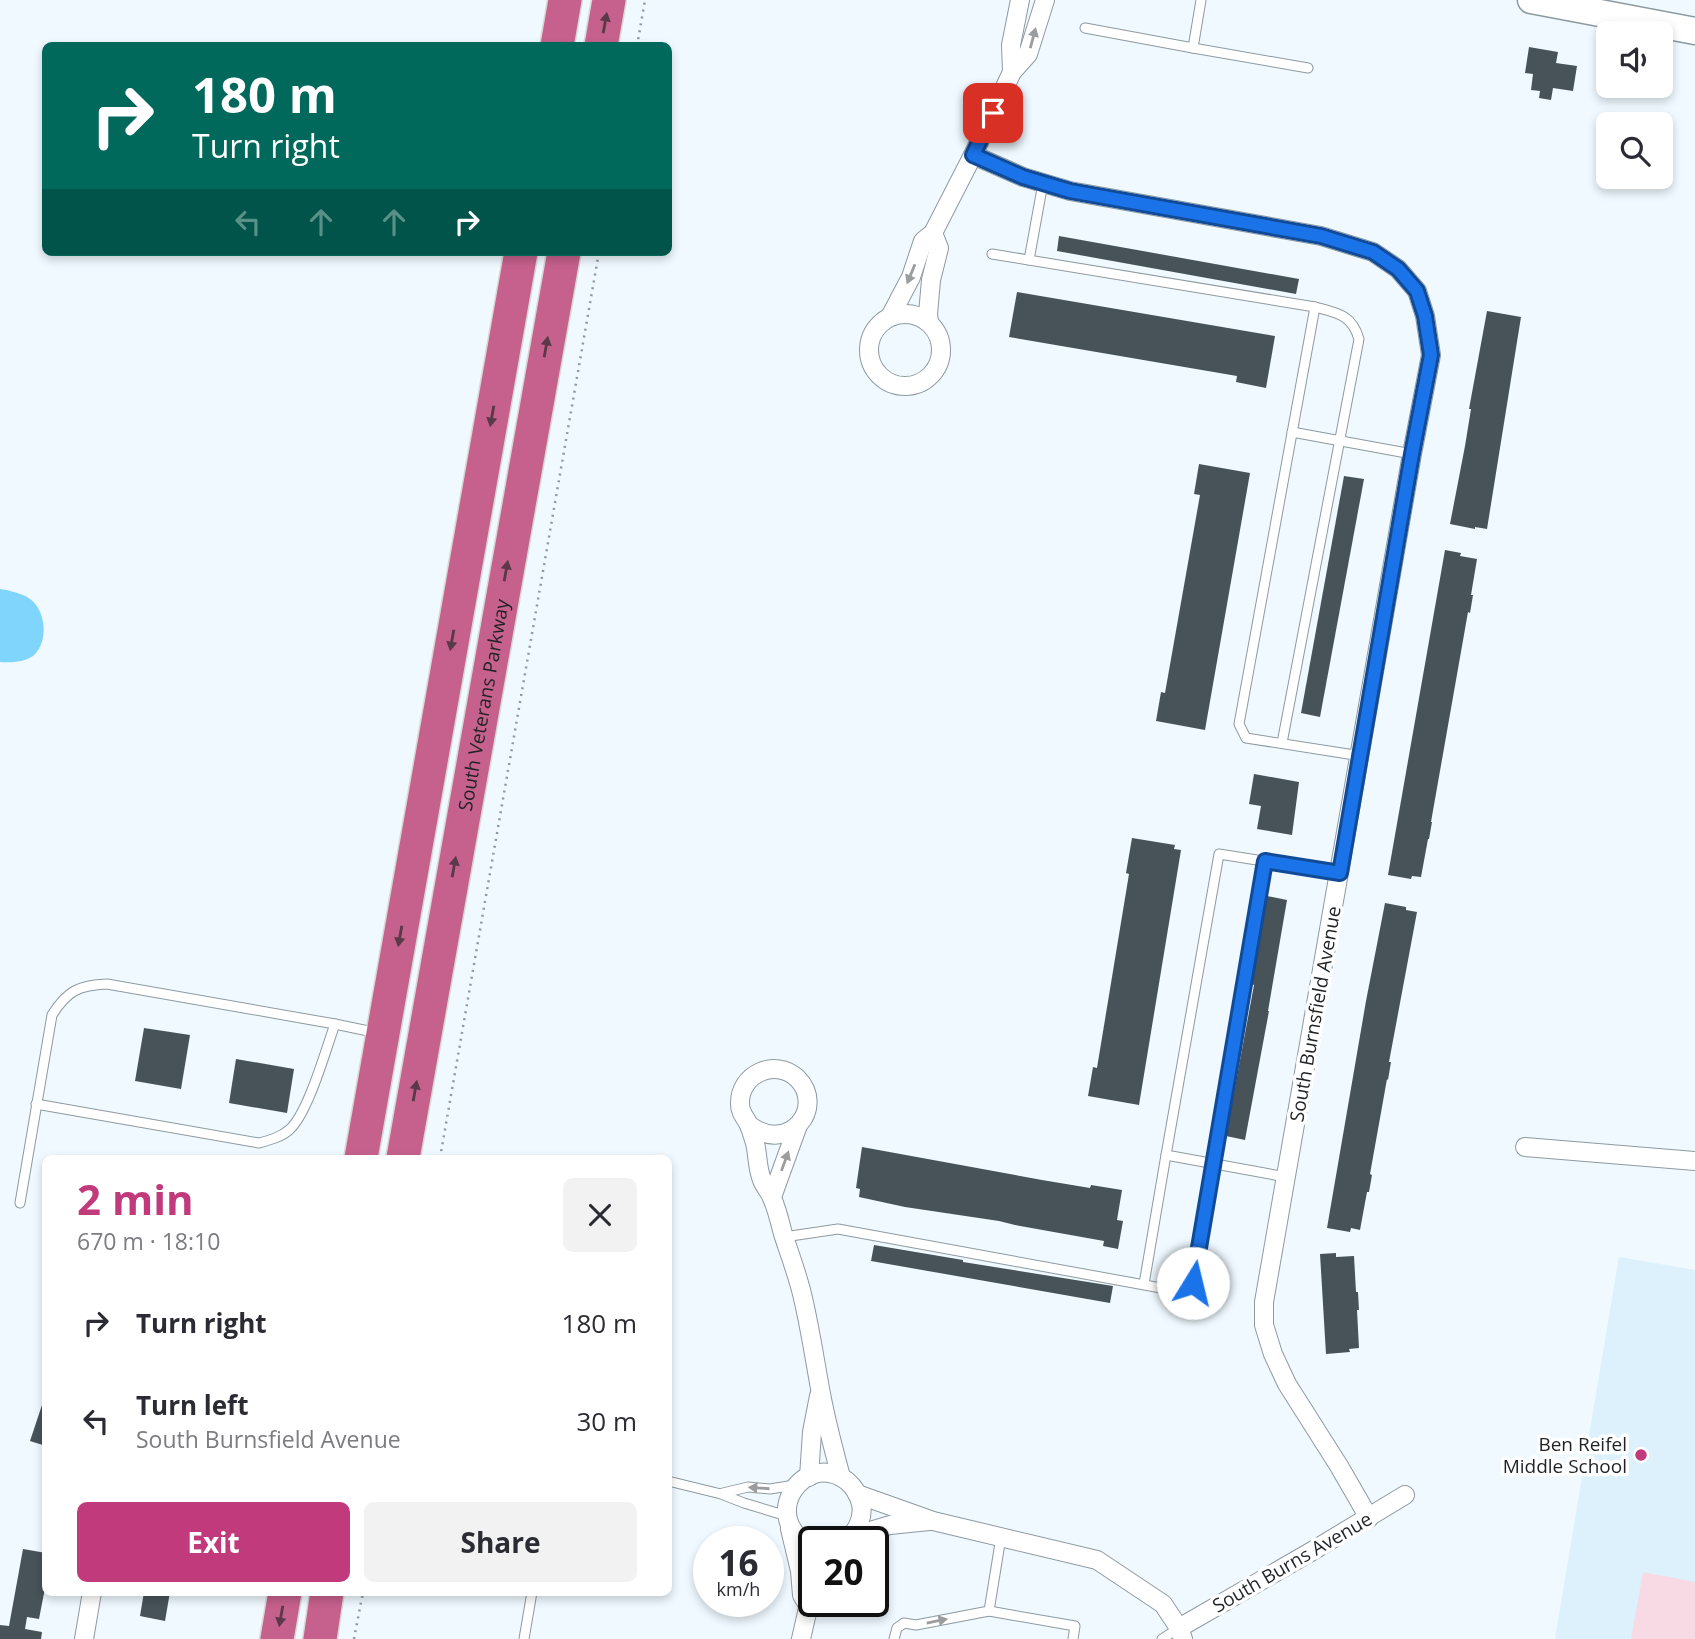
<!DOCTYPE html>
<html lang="en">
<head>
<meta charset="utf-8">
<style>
	:root { --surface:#fff; --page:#f2f2f3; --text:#2b2b33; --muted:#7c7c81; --accent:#c13b7c }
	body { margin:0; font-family:"Open Sans",sans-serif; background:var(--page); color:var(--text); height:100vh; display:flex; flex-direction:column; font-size:26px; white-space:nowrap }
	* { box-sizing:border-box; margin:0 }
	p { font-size:23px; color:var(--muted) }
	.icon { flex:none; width:38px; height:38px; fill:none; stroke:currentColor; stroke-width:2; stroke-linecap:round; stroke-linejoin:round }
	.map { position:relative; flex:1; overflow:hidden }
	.panel { position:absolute; left:42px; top:1155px; width:630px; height:441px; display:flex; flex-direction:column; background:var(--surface); border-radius:10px; box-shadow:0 4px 10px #0003 }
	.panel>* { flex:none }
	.top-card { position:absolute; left:42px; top:42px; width:630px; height:214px; border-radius:10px; box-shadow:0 4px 10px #0003; background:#00695c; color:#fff; overflow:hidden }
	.controls { position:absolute; left:1596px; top:21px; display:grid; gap:14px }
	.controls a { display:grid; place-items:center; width:77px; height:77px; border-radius:10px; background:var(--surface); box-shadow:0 4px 10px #0003; font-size:35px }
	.speed { position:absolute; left:693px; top:1526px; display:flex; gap:14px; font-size:35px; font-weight:700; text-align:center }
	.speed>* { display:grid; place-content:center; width:91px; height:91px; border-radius:50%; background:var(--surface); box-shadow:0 4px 10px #0003; line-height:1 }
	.speed small { font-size:18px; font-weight:400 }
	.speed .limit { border:4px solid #111; border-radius:10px; background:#fff; color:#111 }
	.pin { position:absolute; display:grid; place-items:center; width:60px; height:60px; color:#fff; margin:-30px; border-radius:14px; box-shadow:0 4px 10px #0006 }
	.me { position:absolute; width:77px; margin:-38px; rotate:9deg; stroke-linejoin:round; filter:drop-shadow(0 0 5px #0008) }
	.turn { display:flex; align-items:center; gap:24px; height:147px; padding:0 35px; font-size:32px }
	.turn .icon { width:91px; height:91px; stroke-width:2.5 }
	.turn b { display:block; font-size:49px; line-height:60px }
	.lanes { display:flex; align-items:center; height:66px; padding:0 35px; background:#0003; justify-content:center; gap:35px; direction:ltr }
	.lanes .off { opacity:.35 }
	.round { display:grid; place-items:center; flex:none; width:74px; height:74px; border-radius:10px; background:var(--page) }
	.head { display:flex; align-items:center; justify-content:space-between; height:119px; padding:0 35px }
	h1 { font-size:42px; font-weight:700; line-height:52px; color:var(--accent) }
	.action { display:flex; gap:14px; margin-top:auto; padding:14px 35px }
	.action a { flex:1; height:80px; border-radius:10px; background:var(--accent); color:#fff; font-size:28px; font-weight:700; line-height:80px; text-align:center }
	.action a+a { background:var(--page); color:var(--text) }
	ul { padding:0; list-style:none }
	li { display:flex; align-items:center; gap:21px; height:98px; padding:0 35px }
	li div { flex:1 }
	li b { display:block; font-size:26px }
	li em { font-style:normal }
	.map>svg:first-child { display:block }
	.built { fill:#dcf1fc }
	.green { fill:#f7dae4 }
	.water { fill:#80d5fd }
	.building { fill:#485359 }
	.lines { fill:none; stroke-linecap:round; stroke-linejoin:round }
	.lane-casing { stroke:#8e9aa0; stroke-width:11 }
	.street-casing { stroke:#8e9aa0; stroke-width:20 }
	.secondary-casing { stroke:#8e9aa0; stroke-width:29 }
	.highway-casing { stroke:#d7d7d8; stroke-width:36 }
	.path { stroke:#90989c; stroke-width:2.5; stroke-dasharray:2 5; stroke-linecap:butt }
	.lane { stroke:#fff; stroke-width:9 }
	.street { stroke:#fff; stroke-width:18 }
	.secondary { stroke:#fff; stroke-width:26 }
	.highway { stroke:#c6618d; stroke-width:33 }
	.oneway { fill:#59394a }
	.oneway2 { fill:#9a9c9d }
	.route-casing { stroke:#114b97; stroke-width:18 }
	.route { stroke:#1a73e8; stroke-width:12 }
	.poi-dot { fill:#c13b7c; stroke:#fff; stroke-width:2.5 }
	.labels { text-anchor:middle; stroke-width:7; stroke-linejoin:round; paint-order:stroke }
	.street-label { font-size:19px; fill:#1f2326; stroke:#fff }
	.poi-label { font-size:19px; fill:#1f2326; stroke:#fff; text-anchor:end }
</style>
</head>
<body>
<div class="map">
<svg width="1695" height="1639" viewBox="0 0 1695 1639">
	<rect width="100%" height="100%" fill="#eff9ff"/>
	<polygon class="built" points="1619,1257 1695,1270 1695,1639 1555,1639"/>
	<polygon class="green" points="1643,1572 1695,1582 1695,1639 1631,1639"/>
	<path class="water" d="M0,589C8,590 20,593 27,597C46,607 50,642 33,656C25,662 10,663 0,662Z"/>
	<g class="building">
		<polygon points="1529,47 1558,52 1556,63 1577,66 1573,91 1553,88 1551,100 1539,98 1540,91 1531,90 1533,74 1525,73"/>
		<polygon points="1059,236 1299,279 1296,294 1057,251"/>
		<polygon points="1017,292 1275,336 1266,388 1236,382 1237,376 1009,337"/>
		<polygon points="1487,311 1521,317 1487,529 1475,527 1475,529 1450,524 1465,446 1471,409 1469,409"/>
		<polygon points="1199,464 1250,473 1205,730 1156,721 1161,692 1165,693 1200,495 1194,494"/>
		<polygon points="1344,476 1364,479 1320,717 1301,713"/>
		<polygon points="1445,550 1461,553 1460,556 1477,559 1471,595 1473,595 1470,613 1468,612 1431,822 1432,822 1429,839 1428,839 1421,877 1412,876 1411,879 1388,875"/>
		<polygon points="1254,774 1299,782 1292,835 1257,829 1261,806 1249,804"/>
		<polygon points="1132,838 1175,845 1174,849 1181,850 1139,1105 1088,1096 1093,1067 1097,1068 1129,874 1126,873"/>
		<polygon points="1267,896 1287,900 1268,1011 1269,1011 1245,1140 1226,1136 1254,985 1252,984"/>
		<polygon points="1385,903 1406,907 1406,910 1417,912 1389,1062 1391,1062 1388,1080 1387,1079 1370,1174 1372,1175 1369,1192 1367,1192 1360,1230 1351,1228 1350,1232 1327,1228 1366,1001"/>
		<polygon points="144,1028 190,1035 181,1089 135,1081"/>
		<polygon points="236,1059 294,1069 287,1113 229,1103"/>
		<polygon points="862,1147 1042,1180 1090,1188 1091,1185 1122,1190 1117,1220 1123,1221 1118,1249 1103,1246 1104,1241 1015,1225 999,1221 905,1207 859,1197 860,1189 856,1188"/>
		<polygon points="874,1245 963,1260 963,1262 1113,1286 1110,1303 871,1261"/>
		<polygon points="1336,1253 1336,1257 1354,1256 1356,1292 1358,1292 1359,1310 1357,1310 1359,1348 1349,1349 1350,1352 1326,1354 1320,1254"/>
		<polygon points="43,1402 46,1402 46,1446 30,1441"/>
		<polygon points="23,1549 46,1553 46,1583 39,1619 27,1617 25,1629 42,1632 41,1639 0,1639 0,1625 9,1626"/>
		<polygon points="144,1592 170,1592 165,1621 140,1616"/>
	</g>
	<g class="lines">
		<defs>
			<g id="lane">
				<polyline points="1085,28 1193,48 1201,0"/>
				<polyline points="1193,48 1308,68"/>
				<polyline points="992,254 1315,307 1239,724 1246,738 1361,756"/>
				<polyline points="1029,260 1043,183"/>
				<polyline points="1292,432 1412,454"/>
				<path d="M1282,743L1359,339C1352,315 1338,313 1315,307"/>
				<path d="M36,1104L259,1143C270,1140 281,1137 289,1130C308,1114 326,1049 335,1024"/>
				<polyline points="1286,1177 1166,1155 1219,854 1340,873"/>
				<path d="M20,1203L52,1015C67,991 79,985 107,984L335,1024L378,1033"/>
				<polyline points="784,1237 838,1229 1172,1290 1193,1283 1265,861"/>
				<polyline points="1144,1284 1166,1155"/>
				<polyline points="668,1481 721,1494 744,1503 787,1516"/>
				<polyline points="723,1493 748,1487 770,1489 795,1485"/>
				<polyline points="989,1611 1001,1537"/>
				<polyline points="524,1639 532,1592"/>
				<polyline points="894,1639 897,1628 904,1623 916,1625 989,1611 1075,1626 1073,1639"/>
				<polyline points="1162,1639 1179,1628"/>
			</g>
			<g id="street">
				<polyline points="1012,72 1011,45 1020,0"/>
				<polyline points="973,155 1023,177 1070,191 1321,236 1373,252 1398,269 1417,291 1425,316 1431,355 1412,454 1264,1302 1264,1325 1273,1354 1287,1384 1339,1466 1369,1518"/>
				<circle cx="905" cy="350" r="36"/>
				<polyline points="890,317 911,277 923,241 933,233 973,155 1012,72 1028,54 1045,0"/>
				<polyline points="929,322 928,314 931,280 939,248 933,233"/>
				<path d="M749,1125C788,1155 827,1108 797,1078C775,1058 739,1074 740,1104C740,1112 744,1116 748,1123C751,1129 753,1137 755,1143C758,1155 757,1168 762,1180C764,1186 770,1192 772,1198C777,1209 780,1222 783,1234C789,1252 796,1271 801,1290C810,1325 815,1363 822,1399C827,1425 834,1451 841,1477"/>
				<polyline points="1525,1147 1695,1161"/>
				<polyline points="772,1197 798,1125"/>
				<polyline points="809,1477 812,1432 819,1396"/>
				<polyline points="857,1494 933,1521 1097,1560 1163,1604 1179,1628 1183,1639"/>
				<polyline points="790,1529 800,1571 802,1595 809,1607"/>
				<polyline points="850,1537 890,1525 929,1521"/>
				<path d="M814,1547C756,1521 803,1448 847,1481C854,1487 859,1495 861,1504C864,1519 856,1533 844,1542"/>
				<polyline points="1179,1628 1314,1550 1405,1495"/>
				<polyline points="84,1639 92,1592"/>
				<polyline points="801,1639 809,1604 812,1599"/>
			</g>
			<polyline id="secondary" points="1531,0 1695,31"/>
			<g id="highway">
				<polyline points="557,46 565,0"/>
				<polyline points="601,46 609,0"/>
				<polyline points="361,1158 521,252"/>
				<path id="s1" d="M403,1158L564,252"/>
				<polyline points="277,1639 285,1592"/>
				<polyline points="320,1639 327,1592"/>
			</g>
		</defs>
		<use href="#lane" class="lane-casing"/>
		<use href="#street" class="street-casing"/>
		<use href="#secondary" class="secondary-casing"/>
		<use href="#highway" class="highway-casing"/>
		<g class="path">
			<polyline points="637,46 645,0"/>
			<polyline points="440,1158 599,252"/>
			<polyline points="354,1639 363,1592"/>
		</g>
		<use href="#lane" class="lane"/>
		<use href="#street" class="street"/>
		<use href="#secondary" class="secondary"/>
		<use href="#highway" class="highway"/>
	</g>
	<defs><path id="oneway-solid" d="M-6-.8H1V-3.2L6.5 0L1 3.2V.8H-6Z" transform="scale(1.75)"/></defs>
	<g class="oneway">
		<use href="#oneway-solid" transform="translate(605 23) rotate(-80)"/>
		<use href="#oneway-solid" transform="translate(546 347) rotate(-80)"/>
		<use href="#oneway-solid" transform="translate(492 416) rotate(100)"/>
		<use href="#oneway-solid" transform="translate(506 571) rotate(-80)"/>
		<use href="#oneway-solid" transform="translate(452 640) rotate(100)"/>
		<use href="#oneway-solid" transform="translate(454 867) rotate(-80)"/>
		<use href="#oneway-solid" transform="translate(400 936) rotate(100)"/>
		<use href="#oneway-solid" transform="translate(415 1091) rotate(-80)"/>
		<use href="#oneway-solid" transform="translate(281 1616) rotate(100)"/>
	</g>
	<g class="oneway2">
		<use href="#oneway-solid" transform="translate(1033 38) rotate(-75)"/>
		<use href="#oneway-solid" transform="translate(911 274) rotate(112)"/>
		<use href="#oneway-solid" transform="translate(785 1161) rotate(-70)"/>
		<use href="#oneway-solid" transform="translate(759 1488) rotate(-176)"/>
		<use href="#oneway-solid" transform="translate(937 1621) rotate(-11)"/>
	</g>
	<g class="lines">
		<defs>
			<polyline id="route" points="993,113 973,155 1023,177 1070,191 1321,236 1373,252 1398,269 1417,291 1425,316 1431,355 1412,454 1340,873 1265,861 1193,1283"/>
		</defs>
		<use href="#route" class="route-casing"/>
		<use href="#route" class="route"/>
	</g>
	<circle class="poi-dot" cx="1641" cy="1455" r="7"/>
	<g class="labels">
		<g class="street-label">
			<text dy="7" stroke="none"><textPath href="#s1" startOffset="460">South Veterans Parkway</textPath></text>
			<text transform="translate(1315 1014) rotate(-80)" y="7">South Burnsfield Avenue</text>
			<text transform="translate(1292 1562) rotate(-30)" y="7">South Burns Avenue</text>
		</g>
		<g class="poi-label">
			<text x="1627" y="1451">Ben Reifel<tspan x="1627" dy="22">Middle School</tspan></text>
		</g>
	</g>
</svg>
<div class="controls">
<a><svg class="icon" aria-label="sound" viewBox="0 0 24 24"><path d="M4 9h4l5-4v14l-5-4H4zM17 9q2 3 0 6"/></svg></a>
<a><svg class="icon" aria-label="search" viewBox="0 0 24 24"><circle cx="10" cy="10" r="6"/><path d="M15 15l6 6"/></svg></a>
</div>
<div class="speed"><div>16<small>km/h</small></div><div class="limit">20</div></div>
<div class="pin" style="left:993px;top:113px;background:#d93025"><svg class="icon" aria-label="arrive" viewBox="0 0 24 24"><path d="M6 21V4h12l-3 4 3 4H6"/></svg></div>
<svg class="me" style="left:1193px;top:1283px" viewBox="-20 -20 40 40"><circle r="19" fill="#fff"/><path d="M0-13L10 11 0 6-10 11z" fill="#1a73e8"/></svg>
<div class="top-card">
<div class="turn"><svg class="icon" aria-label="right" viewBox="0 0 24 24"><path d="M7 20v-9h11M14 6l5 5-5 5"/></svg><div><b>180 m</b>Turn right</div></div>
<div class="lanes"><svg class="icon off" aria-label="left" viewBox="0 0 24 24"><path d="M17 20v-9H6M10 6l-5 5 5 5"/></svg><svg class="icon off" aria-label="ahead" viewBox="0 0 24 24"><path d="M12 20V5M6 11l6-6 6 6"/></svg><svg class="icon off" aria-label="ahead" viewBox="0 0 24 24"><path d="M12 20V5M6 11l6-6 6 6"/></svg><svg class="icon" aria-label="right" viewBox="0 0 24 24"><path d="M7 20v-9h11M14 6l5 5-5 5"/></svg></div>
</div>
<section class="panel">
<div class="head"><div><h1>2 min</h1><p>670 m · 18:10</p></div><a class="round"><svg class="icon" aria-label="close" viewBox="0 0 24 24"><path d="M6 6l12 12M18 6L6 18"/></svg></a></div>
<ul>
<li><svg class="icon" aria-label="right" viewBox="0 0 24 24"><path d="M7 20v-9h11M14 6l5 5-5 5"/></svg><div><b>Turn right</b></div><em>180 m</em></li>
<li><svg class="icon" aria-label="left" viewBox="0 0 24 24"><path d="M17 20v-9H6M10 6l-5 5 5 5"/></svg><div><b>Turn left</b><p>South Burnsfield Avenue</p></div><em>30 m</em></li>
</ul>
<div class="action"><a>Exit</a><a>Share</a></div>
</section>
</div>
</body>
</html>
